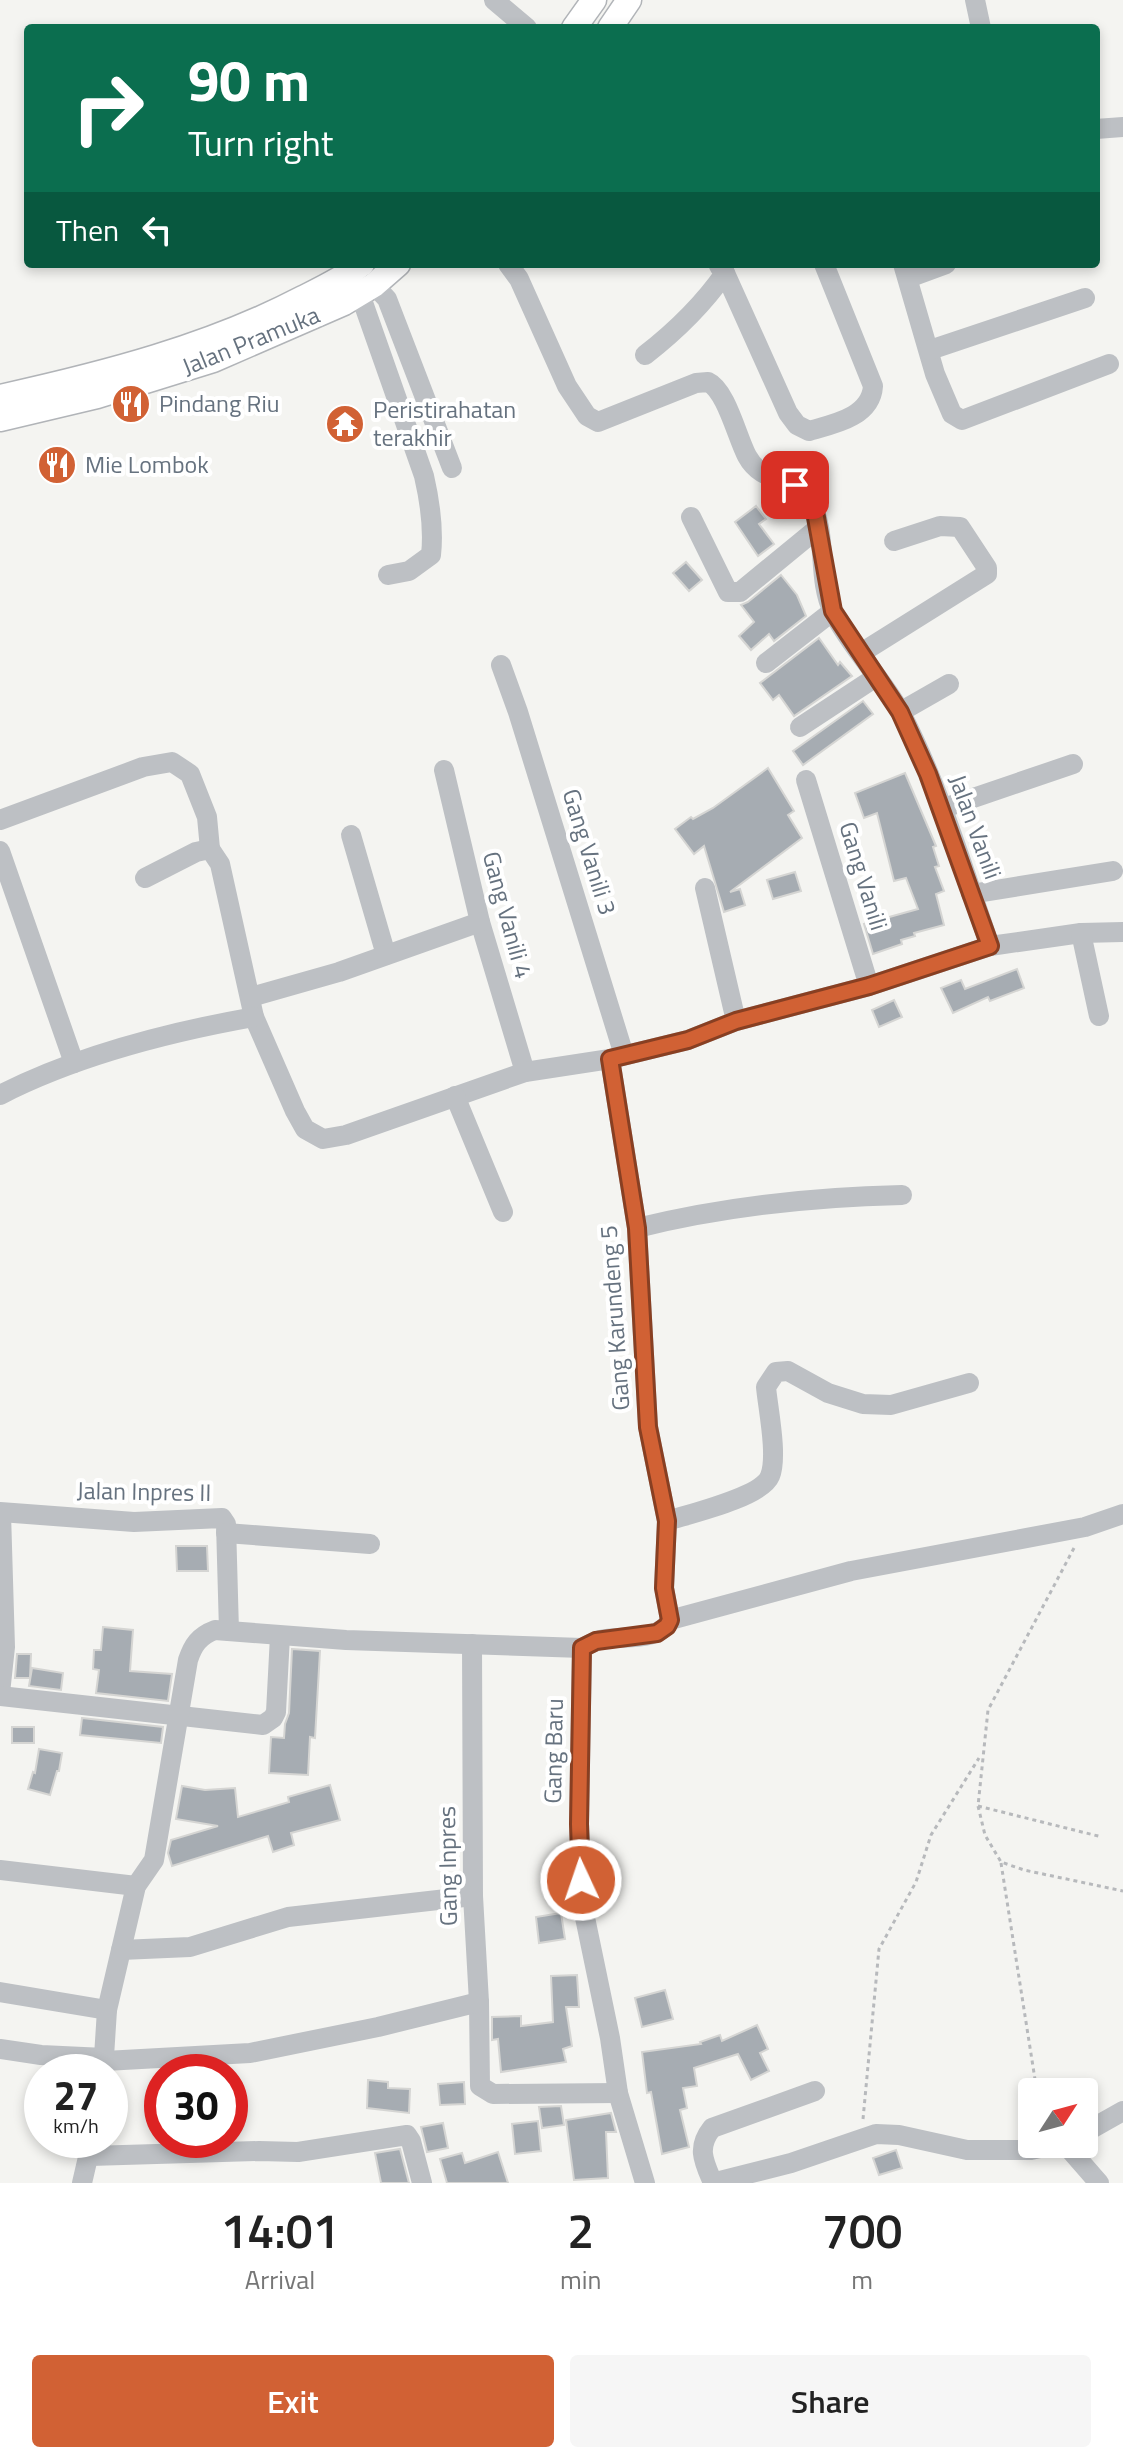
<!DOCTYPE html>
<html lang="en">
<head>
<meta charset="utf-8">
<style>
	:root { --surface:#fff; --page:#f6f6f6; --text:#222; --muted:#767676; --accent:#d16134 }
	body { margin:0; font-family:"Titillium Web",sans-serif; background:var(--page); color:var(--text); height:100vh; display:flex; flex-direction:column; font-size:30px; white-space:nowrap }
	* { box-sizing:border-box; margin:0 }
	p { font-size:26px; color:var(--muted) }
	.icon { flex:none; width:44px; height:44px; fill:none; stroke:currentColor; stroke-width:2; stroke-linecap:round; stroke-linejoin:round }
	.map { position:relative; height:2183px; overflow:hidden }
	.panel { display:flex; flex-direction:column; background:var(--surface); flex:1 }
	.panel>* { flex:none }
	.guide { position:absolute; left:24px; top:24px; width:1076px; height:244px; border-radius:8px; box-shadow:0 4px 12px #0003; background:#0b6e4f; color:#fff; overflow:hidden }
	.needle { width:52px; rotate:54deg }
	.controls { position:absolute; left:1018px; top:2078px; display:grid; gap:16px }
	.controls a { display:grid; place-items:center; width:80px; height:80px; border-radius:8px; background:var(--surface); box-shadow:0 4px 12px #0003; font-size:40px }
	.speed { position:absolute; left:24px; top:2054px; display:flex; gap:16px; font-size:40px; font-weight:700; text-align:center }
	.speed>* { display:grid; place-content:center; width:104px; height:104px; border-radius:50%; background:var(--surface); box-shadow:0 4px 12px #0003; line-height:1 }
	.speed small { font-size:20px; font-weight:400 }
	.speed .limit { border:12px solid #d22; background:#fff; color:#111 }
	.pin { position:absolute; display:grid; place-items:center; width:68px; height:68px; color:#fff; margin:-34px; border-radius:16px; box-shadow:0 4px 12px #0006 }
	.me { position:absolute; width:88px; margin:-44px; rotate:357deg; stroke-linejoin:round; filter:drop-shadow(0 0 6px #0008) }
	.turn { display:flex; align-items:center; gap:28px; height:168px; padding:0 32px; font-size:36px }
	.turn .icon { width:104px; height:104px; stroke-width:2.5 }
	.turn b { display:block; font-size:56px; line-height:68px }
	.then { display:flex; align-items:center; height:76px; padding:0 32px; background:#0003; gap:16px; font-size:30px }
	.eta { display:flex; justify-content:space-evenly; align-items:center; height:136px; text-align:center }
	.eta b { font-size:48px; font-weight:600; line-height:56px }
	.button { display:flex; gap:16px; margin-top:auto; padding:16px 32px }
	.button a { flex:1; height:92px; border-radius:8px; background:var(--accent); color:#fff; font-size:32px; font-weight:600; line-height:92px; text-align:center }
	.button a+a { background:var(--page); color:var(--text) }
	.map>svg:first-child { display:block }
	.building { fill:#a6acb2; stroke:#d5d5d3; stroke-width:2 }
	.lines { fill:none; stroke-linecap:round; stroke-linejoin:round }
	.major-casing { stroke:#b1b4b8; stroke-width:27 }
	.path { stroke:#b7b9bc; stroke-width:3; stroke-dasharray:4 4; stroke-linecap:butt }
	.minor { stroke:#bdc0c4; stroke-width:20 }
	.major { stroke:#fff; stroke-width:24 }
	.route-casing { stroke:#883f22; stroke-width:20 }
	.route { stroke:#d16134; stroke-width:14 }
	.labels { text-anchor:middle; stroke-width:8; stroke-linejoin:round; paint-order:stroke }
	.street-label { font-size:24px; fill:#66727f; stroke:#fff }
	.poi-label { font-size:24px; fill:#66727f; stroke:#fff; text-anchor:start }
</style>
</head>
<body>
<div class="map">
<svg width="1123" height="2183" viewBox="0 0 1123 2183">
	<rect width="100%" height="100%" fill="#f4f4f1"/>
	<g class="building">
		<polygon points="756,506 766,519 759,524 774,544 758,556 735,522"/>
		<polygon points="686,562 702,580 689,591 673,573"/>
		<polygon points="781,575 797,595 806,616 774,641 769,634 751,650 739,636 754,622 741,605 748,602"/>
		<polygon points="819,638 838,665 840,662 852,676 794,716 779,695 773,700 760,683"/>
		<polygon points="863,701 873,714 803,765 793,751"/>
		<polygon points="768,768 794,811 788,815 802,838 730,892 740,889 745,905 724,912 704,846 694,854 675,829 691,817 693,819 713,808"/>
		<polygon points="905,773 936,846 933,847 939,866 935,867 944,891 936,894 944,925 914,933 915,936 901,940 902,944 873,954 864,924 918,909 906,878 894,881 877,813 864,818 855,793"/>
		<polygon points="795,872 801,891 773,899 767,880"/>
		<polygon points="1017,969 1024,988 990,1001 988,997 953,1013 941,988 961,980 965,989"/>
		<polygon points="894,1000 902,1017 879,1027 872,1010"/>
		<polygon points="176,1546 207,1546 208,1571 177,1571"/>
		<polygon points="103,1627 133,1630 130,1671 172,1674 168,1701 96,1693 99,1670 93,1669 94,1650 101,1650"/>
		<polygon points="292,1649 320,1651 315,1738 310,1737 308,1775 269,1773 271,1737 284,1738 285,1724 289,1713"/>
		<polygon points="17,1654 31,1654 30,1678 15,1678"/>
		<polygon points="32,1668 63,1673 61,1690 29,1686"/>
		<polygon points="82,1718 163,1727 161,1743 80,1735"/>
		<rect x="12" y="1727" width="22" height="16"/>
		<polygon points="39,1749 62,1753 59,1771 57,1771 50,1795 28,1789 33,1772 35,1773"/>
		<polygon points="330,1785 340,1820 291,1833 294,1845 273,1852 268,1836 172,1866 168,1853 171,1840 218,1826 176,1819 182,1786 205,1790 235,1788 238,1817 289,1802 288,1797"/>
		<polygon points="561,1913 565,1939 539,1943 536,1917"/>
		<polygon points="577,1975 579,2007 566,2007 572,2046 563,2049 566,2062 501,2072 498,2039 492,2040 492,2017 521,2016 521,2026 553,2022 551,1976"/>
		<polygon points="665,1990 673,2019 642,2027 635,1998"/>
		<polygon points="757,2025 768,2049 760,2053 769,2071 751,2080 738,2054 694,2068 697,2086 683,2088 687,2108 680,2110 689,2147 662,2154 651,2092 647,2093 642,2052 701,2044 700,2042 720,2035 722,2041"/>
		<polygon points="368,2080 388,2082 388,2088 410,2089 409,2113 367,2108"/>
		<polygon points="464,2082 465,2104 440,2105 438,2084"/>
		<polygon points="561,2106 564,2125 542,2128 539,2107"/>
		<polygon points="611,2113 616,2132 606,2132 608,2178 574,2180 566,2120"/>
		<polygon points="538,2121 541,2151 515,2154 512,2124"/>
		<polygon points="443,2123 448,2148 427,2152 421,2127"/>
		<polygon points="400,2149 409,2183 381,2183 375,2153"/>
		<polygon points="896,2150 902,2168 879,2175 873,2158"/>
		<polygon points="498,2152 508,2183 447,2183 440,2159 462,2153 465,2163"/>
	</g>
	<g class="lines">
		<defs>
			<g id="major">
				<polyline points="574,28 594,0"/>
				<polyline points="610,28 629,0"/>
				<path d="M0,397C104,374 209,347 303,298C323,288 344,278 362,264"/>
				<polyline points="0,419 97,396 213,360 344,303 374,285 398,264"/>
			</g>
		</defs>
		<use href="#major" class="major-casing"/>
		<g class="path">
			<polyline points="1074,1548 988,1710 978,1806 985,1835 1001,1862 1024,1870 1123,1891"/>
			<polyline points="978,1806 1102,1837"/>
			<polyline points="1001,1863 1037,2092"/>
			<polyline points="863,2119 879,1949 916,1882 931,1835 979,1758"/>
		</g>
		<g class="minor">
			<polyline points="494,0 527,28"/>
			<polyline points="975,0 981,28"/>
			<polyline points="1096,129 1123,127"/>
			<path d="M508,264L519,279L567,386L587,416L598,422L696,383L708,382C726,390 737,437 747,456C763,486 794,474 809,499C829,533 816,577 833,612C851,648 882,678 901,713C939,786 963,869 990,946"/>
			<polyline points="903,264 935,374 952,414 962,420 1109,364"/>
			<path d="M725,273L788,413L797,425L809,431C834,424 871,417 873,386L824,264"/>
			<polyline points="908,278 946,264"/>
			<polyline points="374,285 387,299 452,468"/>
			<path d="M360,294L424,476C430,502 434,528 431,555L409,571L388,575"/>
			<polyline points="930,350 1085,298"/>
			<path d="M645,355C676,331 702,306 725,273L719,266"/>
			<polyline points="691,517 728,592 740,592 818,528"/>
			<polyline points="861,653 987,574 987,568 960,527 940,526 894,541"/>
			<polyline points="766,663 833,611"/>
			<polyline points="501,665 518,712 624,1055"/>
			<polyline points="900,712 949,684"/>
			<polyline points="800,727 876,677"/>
			<polyline points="444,770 480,922 525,1072"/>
			<polyline points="806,780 869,986"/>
			<polyline points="941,809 1073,764"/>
			<polyline points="0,820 143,767 172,762 190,774 207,817 210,849"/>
			<polyline points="351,835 386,955"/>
			<polyline points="0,851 74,1063"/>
			<polyline points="145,878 196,852 210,849 220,864 254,1017 295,1111 305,1129 323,1139 346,1135 525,1072 610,1059 688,1040 736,1021 869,986 990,946 1081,933 1123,932"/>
			<polyline points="705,888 736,1021"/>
			<polyline points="971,894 1113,871"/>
			<polyline points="1081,933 1099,1016"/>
			<polyline points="251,997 339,972 480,922"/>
			<polyline points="610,1059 637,1228 648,1427 667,1521 664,1588 670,1620"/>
			<path d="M0,1095C76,1056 170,1032 254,1017"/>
			<polyline points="455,1096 503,1212"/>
			<path d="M637,1228C726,1206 810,1197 902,1195"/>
			<polyline points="0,1512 134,1522 222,1518 226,1524 229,1631"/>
			<path d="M667,1521C689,1514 762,1497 770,1476C778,1456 768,1409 766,1387L776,1372L788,1371L828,1393L863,1404L891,1405L969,1383"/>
			<polyline points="226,1533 370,1544"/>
			<polyline points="472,1644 473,1896 479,2002 480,2086 493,2094 618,2093"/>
			<polyline points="582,1648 579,1824 583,1908 610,2038 618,2093 645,2183"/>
			<polyline points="0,1693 5,1647 1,1513"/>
			<polyline points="0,1696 263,1725 273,1718 276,1712 280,1636"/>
			<polyline points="0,1870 136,1886"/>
			<polyline points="121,1950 190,1947 288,1917 473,1896"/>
			<polyline points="0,1992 107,2010"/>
			<polyline points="0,2049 41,2055 105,2058"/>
			<polyline points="105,2061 250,2053 378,2027 479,2002"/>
			<path d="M103,2072L107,2010L136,1886L154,1860L188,1660C193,1645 199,1636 215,1630L346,1640L582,1648C588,1645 593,1642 600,1640C621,1635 659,1643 670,1620L851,1571L1085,1527L1123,1514"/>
			<polyline points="1084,2133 1123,2111"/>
			<polyline points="1065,2144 1099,2183"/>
			<polyline points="90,2156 259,2151 298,2152 407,2135 411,2141 422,2183"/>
			<polyline points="82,2183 92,2140"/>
			<polyline points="712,2183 791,2163 876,2134 899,2135 967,2150 1031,2150 1058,2144"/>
			<path d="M713,2183C704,2162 696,2148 712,2128L815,2091"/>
		</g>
		<use href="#major" class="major"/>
	</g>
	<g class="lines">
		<defs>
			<polyline id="route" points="581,1880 579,1824 582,1648 596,1641 657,1633 667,1626 670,1620 664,1588 667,1521 648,1427 637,1228 610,1059 688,1040 736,1021 869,986 990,946 928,774 900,712 833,611 815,512 805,492 795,485"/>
		</defs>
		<use href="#route" class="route-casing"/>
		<use href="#route" class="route"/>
	</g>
	<defs>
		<symbol id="restaurant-disc" viewBox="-11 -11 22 22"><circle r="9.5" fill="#d16134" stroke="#fff"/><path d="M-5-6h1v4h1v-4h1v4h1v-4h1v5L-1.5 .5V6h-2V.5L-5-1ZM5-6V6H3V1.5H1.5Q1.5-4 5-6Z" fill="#fff"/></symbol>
		<symbol id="temple-disc" viewBox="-11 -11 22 22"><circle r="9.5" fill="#d16134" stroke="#fff"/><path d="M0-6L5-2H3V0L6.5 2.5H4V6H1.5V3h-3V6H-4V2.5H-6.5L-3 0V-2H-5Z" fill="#fff"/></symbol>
	</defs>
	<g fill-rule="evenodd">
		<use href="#restaurant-disc" x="109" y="382" width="44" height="44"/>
		<use href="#temple-disc" x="323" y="402" width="44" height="44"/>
		<use href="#restaurant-disc" x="35" y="443" width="44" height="44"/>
	</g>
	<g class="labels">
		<g class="street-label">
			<text transform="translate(251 341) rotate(-22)" y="8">Jalan Pramuka</text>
			<text transform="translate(975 827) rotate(70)" y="8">Jalan Vanili</text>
			<text transform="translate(589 852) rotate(73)" y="8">Gang Vanili 3</text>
			<text transform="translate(863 876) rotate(73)" y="8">Gang Vanili</text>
			<text transform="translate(507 915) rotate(75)" y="8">Gang Vanili 4</text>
			<text transform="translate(615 1318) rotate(-94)" y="8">Gang Karundeng 5</text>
			<text transform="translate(144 1492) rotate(1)" y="8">Jalan Inpres II</text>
			<text transform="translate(554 1751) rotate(-89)" y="8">Gang Baru</text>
			<text transform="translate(448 1866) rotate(-91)" y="8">Gang Inpres</text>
		</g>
		<g class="poi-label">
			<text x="159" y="412">Pindang Riu</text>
			<text x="373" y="418">Peristirahatan<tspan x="373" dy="28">terakhir</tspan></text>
			<text x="85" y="473">Mie Lombok</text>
		</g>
	</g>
</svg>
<div class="controls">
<a><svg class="needle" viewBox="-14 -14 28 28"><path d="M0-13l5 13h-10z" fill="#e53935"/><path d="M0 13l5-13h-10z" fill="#767676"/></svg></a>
</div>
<div class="speed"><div>27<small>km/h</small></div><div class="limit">30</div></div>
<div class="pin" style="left:795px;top:485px;background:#d93025"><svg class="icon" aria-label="arrive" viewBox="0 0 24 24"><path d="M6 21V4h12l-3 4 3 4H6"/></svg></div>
<svg class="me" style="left:581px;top:1880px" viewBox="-20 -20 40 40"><circle r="17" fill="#d16134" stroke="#fff" stroke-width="3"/><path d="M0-11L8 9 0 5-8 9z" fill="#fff"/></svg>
<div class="guide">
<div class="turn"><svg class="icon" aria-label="right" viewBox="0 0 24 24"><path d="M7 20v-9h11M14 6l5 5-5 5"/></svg><div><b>90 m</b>Turn right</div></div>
<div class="then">Then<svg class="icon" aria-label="left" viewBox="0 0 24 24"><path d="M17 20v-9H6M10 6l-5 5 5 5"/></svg></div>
</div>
</div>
<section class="panel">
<div class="eta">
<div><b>14:01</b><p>Arrival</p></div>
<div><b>2</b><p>min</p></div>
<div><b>700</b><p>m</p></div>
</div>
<div class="button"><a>Exit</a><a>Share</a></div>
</section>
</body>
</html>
